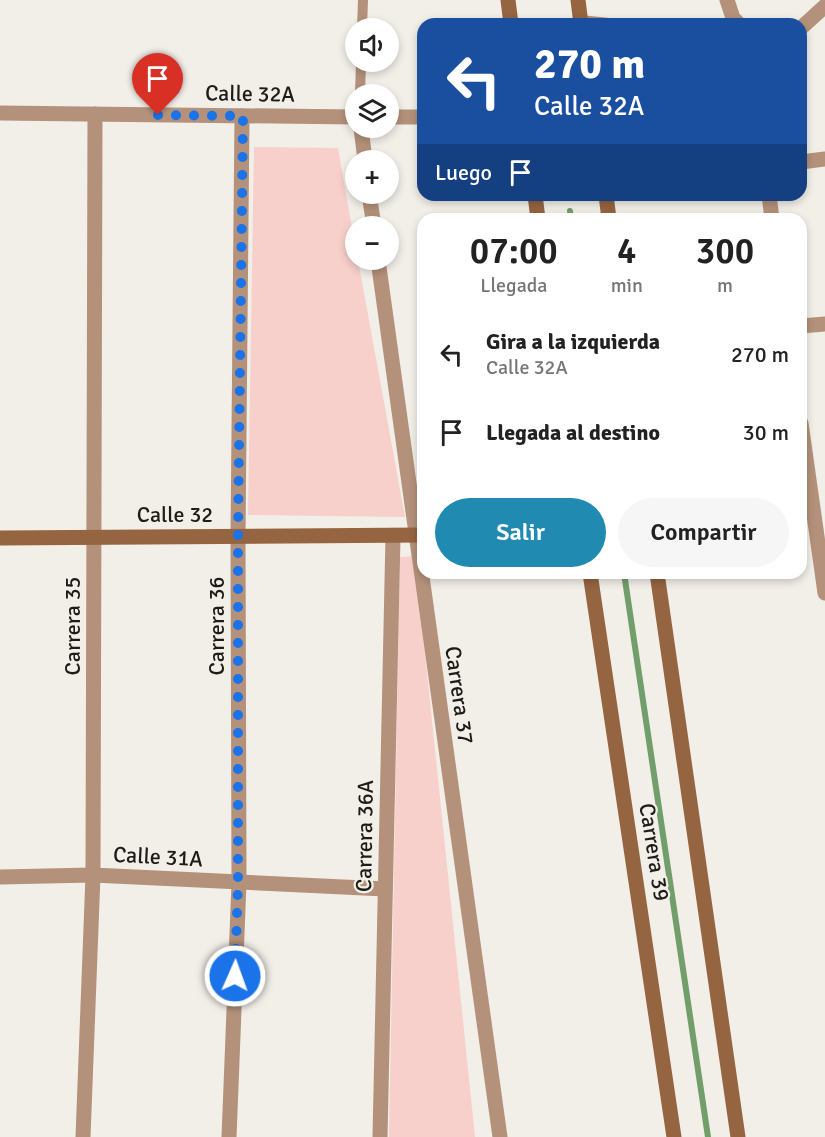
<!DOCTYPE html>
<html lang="es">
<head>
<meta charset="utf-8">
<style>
	:root { --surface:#fff; --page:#f6f6f6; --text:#222; --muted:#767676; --accent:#208ab1 }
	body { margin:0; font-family:Signika,sans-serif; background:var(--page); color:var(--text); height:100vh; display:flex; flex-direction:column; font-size:22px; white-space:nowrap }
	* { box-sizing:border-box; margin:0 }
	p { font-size:20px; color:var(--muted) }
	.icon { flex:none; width:33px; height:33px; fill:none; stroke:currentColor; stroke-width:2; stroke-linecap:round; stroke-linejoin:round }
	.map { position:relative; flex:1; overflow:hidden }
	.side { position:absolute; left:417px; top:213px; width:390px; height:366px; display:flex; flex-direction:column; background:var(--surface); border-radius:18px; box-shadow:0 3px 9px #0003 }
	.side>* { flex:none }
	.top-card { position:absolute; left:417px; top:18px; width:390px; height:183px; border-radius:18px; box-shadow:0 3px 9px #0003; background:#1a4fa0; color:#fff; overflow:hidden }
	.fabs { position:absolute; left:345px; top:18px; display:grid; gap:12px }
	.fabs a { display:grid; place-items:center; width:54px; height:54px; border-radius:50%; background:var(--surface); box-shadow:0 3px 9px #0003; font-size:30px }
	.pin { position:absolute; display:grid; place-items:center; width:51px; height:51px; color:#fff; margin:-62px -26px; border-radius:50% 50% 50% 0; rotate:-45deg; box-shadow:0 0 6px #0007 }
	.pin .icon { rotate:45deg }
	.me { position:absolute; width:66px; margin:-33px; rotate:2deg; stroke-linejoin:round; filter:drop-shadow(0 0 4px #0008) }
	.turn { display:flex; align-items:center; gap:21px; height:126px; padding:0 18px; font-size:27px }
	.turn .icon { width:78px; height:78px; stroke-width:2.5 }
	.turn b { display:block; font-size:42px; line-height:51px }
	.then { display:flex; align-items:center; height:57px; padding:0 18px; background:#0003; gap:12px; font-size:22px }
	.eta { display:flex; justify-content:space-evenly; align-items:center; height:102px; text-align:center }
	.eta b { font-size:36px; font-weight:600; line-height:42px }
	.cta { display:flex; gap:12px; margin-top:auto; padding:12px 18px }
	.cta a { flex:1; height:69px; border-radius:36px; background:var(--accent); color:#fff; font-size:24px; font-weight:600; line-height:69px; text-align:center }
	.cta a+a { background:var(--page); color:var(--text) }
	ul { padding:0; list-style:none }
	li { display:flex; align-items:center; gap:18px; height:78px; padding:0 18px }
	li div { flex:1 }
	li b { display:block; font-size:22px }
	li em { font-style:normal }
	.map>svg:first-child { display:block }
	.green { fill:#f7d0cb }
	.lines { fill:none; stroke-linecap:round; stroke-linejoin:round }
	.stream { stroke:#719e6a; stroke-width:6 }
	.lane { stroke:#b4917a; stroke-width:10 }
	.street { stroke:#b4917a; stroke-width:15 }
	.secondary { stroke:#956441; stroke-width:15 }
	.route { stroke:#1a73e8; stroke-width:10; stroke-dasharray:0 18 }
	.labels { text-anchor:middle; stroke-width:4.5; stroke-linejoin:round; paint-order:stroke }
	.street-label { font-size:22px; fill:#1d1c19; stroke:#f2eee8 }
</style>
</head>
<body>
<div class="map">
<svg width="825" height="1137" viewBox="0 0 825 1137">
	<rect width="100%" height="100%" fill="#f2eee8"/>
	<g class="green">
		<polygon points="254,147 338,148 355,245 356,260 358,260 405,517 248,515"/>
		<polygon points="415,556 475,1137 389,1137 400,557"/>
	</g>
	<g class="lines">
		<g class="stream">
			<polyline points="570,211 571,219"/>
			<polyline points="624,573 708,1137"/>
		</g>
		<g class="lane">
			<polyline points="580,20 619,24"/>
			<polyline points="362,28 363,0"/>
			<polyline points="360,94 361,62"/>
		</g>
		<g class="street">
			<polyline points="727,0 733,18 739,24"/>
			<polyline points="801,28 825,6"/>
			<polyline points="0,113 356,117"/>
			<polyline points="388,117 423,117"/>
			<polyline points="361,128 365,160"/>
			<polyline points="801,162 825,159"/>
			<polyline points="369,194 374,226"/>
			<polyline points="769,195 772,219"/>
			<polyline points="378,260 500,1137"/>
			<polyline points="801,326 825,324"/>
			<polyline points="801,423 825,593"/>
			<polyline points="0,877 93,875 385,889"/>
			<polyline points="83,1137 93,875 95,114"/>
			<polyline points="229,1137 239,883 238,536 242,116"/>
			<polyline points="380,1137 393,536"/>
		</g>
		<g class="secondary">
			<polyline points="508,0 511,24"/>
			<polyline points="578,0 581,24"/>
			<polyline points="535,195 538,219"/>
			<polyline points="606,195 609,219"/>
			<polyline points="0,538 423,535"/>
			<polyline points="590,573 674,1137"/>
			<polyline points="657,573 738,1137"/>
		</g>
	</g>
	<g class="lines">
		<polyline class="route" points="158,115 243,116 238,536 238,883 235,976"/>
	</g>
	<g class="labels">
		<g class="street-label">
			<text transform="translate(250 93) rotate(1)" y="8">Calle 32A</text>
			<text x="175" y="522">Calle 32</text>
			<text transform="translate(72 626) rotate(-90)" y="8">Carrera 35</text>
			<text transform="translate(216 626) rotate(-90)" y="8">Carrera 36</text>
			<text transform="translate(460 695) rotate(82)" y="8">Carrera 37</text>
			<text transform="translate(364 836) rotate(-89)" y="8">Carrera 36A</text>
			<text transform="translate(655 852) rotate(81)" y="8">Carrera 39</text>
			<text transform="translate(158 856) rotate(3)" y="8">Calle 31A</text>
		</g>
	</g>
</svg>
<div class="fabs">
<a><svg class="icon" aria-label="sound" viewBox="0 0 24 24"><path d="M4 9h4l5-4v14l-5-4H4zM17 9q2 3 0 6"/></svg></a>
<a><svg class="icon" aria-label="layers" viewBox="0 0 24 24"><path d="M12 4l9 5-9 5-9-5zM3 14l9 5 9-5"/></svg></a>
<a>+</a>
<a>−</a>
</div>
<div class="pin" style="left:158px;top:115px;background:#d93025"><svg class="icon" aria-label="arrive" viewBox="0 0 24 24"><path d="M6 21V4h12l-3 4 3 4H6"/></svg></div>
<svg class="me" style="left:235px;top:976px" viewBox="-20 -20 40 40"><circle r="17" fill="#1a73e8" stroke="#fff" stroke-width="3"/><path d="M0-11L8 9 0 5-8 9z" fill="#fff"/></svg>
<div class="top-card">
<div class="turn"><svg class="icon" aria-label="left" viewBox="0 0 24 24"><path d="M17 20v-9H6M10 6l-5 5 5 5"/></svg><div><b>270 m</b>Calle 32A</div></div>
<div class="then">Luego<svg class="icon" aria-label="arrive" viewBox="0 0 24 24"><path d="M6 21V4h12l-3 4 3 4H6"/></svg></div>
</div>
<section class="side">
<div class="eta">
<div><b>07:00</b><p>Llegada</p></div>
<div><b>4</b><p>min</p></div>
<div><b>300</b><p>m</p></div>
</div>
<ul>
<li><svg class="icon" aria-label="left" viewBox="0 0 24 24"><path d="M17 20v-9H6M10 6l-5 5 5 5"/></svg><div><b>Gira a la izquierda</b><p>Calle 32A</p></div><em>270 m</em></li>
<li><svg class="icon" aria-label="arrive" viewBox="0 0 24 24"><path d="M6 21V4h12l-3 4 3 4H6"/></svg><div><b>Llegada al destino</b></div><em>30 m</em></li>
</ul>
<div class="cta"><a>Salir</a><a>Compartir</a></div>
</section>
</div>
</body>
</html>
